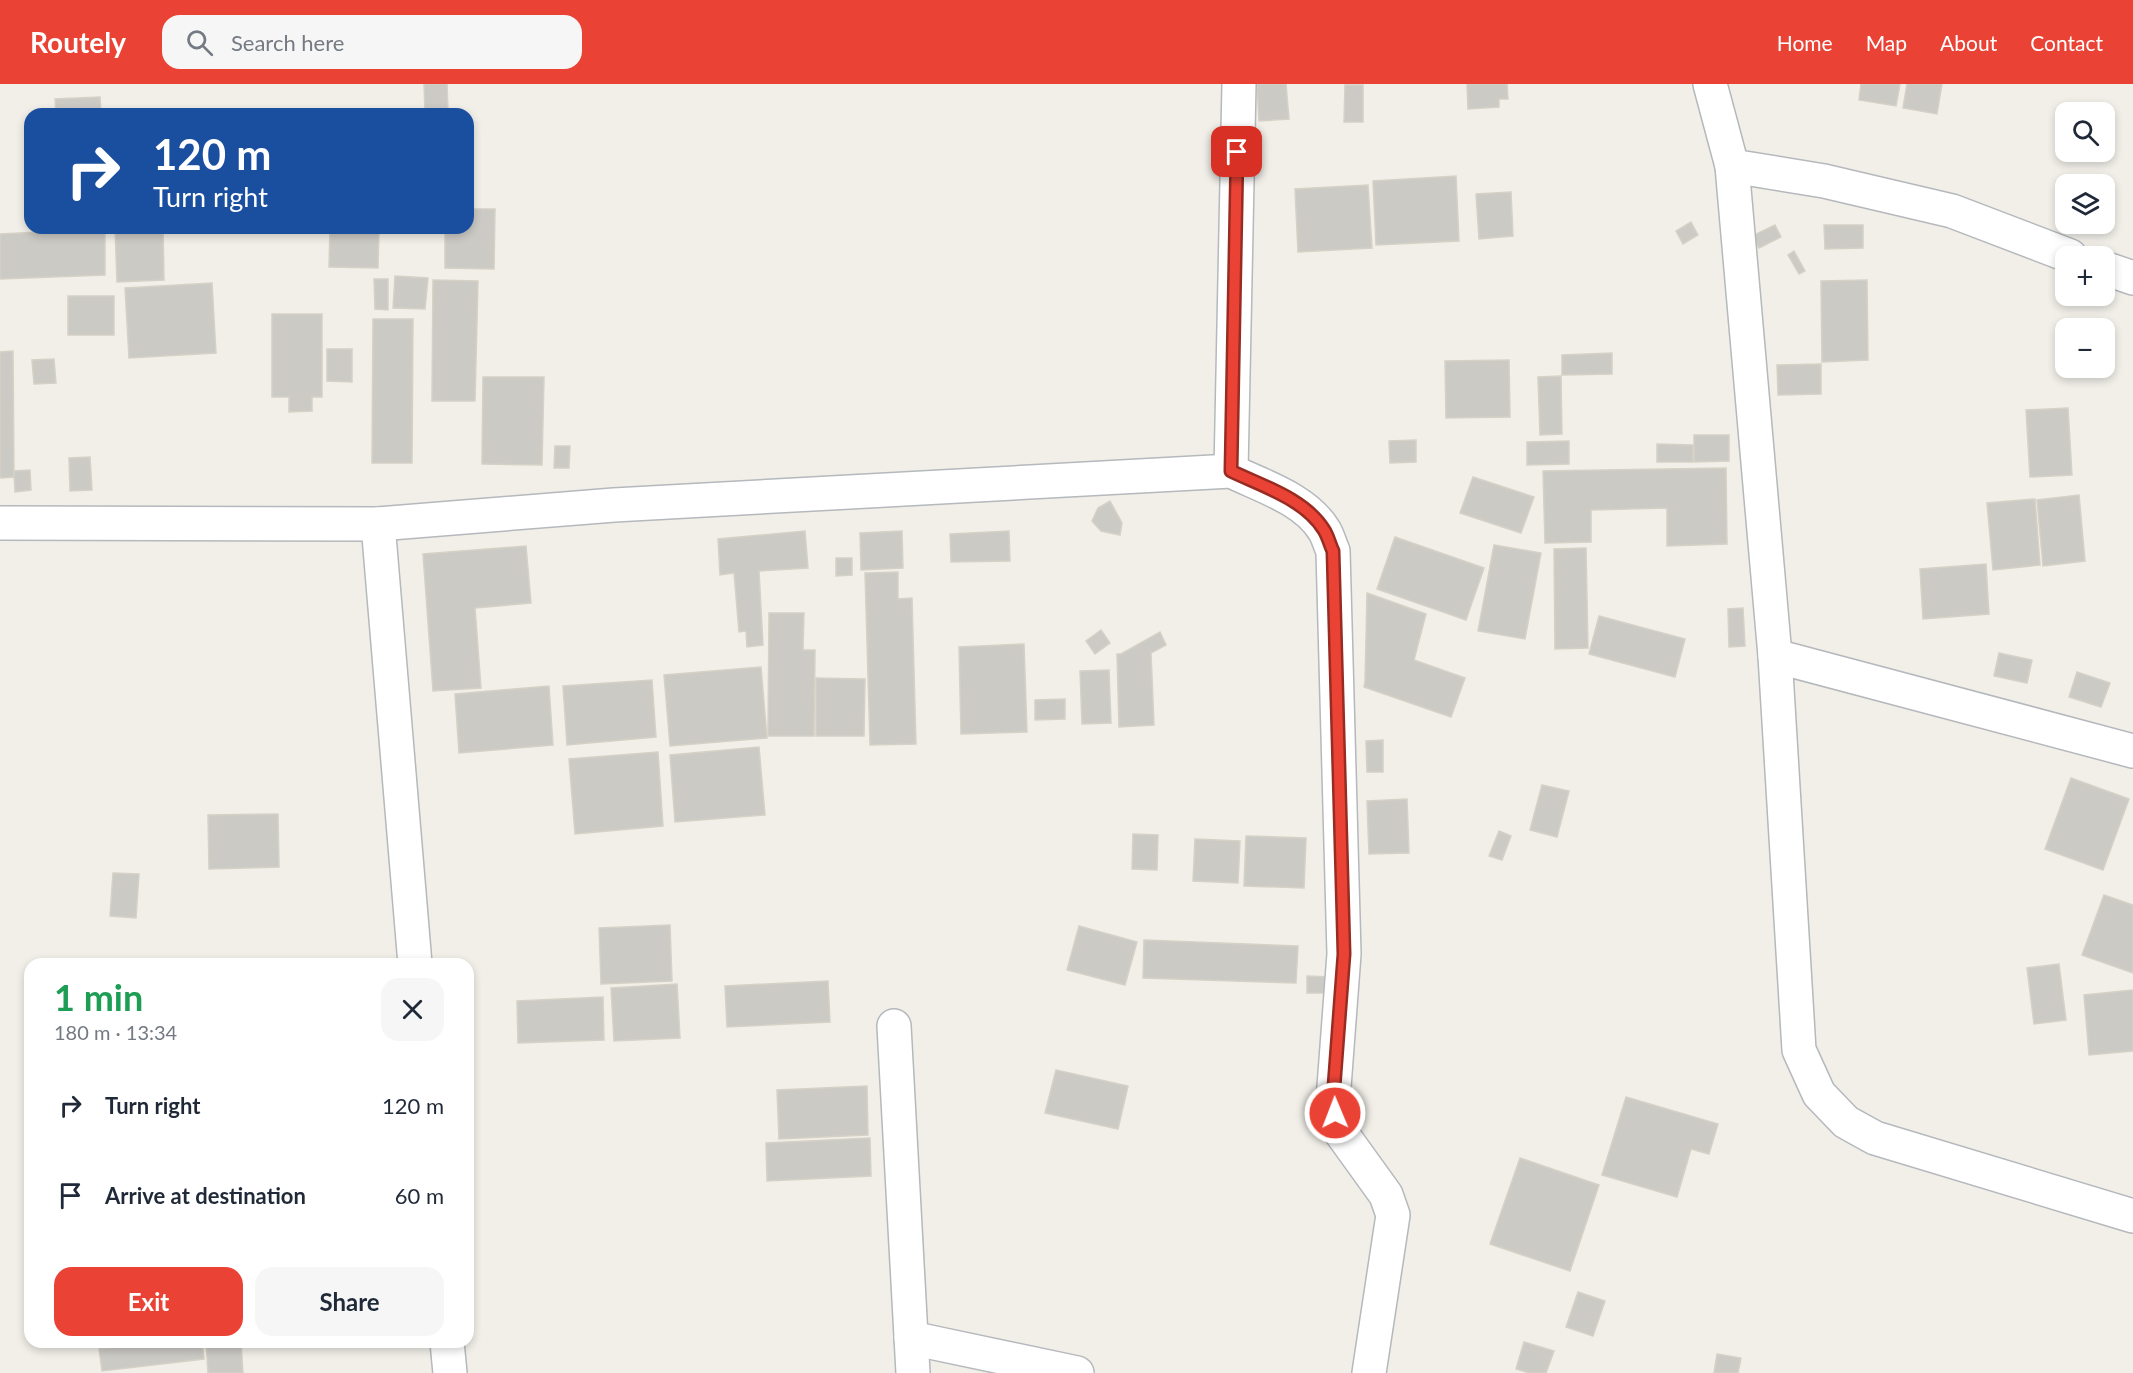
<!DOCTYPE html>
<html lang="en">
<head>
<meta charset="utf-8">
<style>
	:root { --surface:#fff; --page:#f6f6f7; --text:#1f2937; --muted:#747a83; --accent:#ea4335 }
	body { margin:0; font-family:Lato,sans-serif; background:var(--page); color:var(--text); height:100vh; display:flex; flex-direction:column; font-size:22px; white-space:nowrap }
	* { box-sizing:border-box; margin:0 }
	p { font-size:20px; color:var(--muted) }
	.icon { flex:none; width:33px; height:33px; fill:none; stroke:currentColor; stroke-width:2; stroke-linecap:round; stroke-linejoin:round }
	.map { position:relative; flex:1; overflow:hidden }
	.sheet { position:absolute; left:24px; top:874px; width:450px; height:390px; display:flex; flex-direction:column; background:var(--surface); border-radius:18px; box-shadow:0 3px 9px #0003 }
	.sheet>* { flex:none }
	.guide { position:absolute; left:24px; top:24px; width:450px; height:126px; border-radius:18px; box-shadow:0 3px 9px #0003; background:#1a4fa0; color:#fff; overflow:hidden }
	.tools { position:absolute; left:2055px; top:18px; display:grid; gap:12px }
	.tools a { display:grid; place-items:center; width:60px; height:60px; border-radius:12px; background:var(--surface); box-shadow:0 3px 9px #0003; font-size:30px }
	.pin { position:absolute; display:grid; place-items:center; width:51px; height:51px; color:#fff; margin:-26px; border-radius:12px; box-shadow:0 3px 9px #0006 }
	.me { position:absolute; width:66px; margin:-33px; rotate:359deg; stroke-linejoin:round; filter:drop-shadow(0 0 4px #0008) }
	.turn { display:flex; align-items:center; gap:21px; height:126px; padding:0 30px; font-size:27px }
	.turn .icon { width:78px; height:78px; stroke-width:2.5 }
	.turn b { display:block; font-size:42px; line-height:51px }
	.round { display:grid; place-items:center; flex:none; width:63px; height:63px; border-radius:18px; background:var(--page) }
	.headline { display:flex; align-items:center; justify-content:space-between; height:102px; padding:0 30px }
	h1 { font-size:36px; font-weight:700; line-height:45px; color:#1e9e55 }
	.button { display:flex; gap:12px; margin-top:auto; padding:12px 30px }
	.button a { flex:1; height:69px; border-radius:18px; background:var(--accent); color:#fff; font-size:24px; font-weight:700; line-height:69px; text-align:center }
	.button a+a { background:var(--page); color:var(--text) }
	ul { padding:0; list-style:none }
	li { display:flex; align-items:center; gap:18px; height:90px; padding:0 30px }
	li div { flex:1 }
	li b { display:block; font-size:22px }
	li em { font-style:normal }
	header { display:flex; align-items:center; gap:36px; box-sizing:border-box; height:84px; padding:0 30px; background:var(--accent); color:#fff }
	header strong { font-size:28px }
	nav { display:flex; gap:33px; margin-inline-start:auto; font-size:21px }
	.search { width:420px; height:54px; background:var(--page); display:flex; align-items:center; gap:15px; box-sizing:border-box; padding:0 21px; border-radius:18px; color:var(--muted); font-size:22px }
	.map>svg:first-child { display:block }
	.building { fill:#cccac5; stroke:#d6d1c6; stroke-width:1.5 }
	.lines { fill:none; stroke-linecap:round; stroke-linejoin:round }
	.street-casing { stroke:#b5b8bc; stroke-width:36 }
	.street { stroke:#fff; stroke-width:33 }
	.route-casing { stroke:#982c22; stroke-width:15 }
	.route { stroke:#ea4335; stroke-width:10 }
</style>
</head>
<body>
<header>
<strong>Routely</strong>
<div class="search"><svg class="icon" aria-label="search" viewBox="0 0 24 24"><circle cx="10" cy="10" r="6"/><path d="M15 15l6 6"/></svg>Search here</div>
<nav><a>Home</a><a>Map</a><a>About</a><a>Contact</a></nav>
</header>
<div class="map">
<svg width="2133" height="1289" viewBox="0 0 2133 1289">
	<rect width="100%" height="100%" fill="#f1efe8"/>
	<g class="building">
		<polygon points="424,0 447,0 448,27 425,29"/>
		<polygon points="1257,0 1286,0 1289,35 1259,37"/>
		<polygon points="1467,0 1507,0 1508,15 1499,15 1499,23 1468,25"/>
		<polygon points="1861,0 1900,0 1896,22 1859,16"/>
		<polygon points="1907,0 1942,0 1937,30 1903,24"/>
		<polygon points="1345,1 1363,1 1363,38 1344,38"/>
		<polygon points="100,13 101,30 56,30 55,15"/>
		<polygon points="1456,92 1459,157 1376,161 1373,97"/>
		<polygon points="1368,101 1372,164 1298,168 1295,105"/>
		<polygon points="468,103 470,103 470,125 495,125 494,185 445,184 445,144 468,144"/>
		<polygon points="1511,108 1513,152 1479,155 1476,110"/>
		<polygon points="1691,138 1698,151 1683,160 1676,147"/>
		<polygon points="1775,141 1781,153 1759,164 1752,152"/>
		<polygon points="1824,141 1863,141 1863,164 1825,165"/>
		<polygon points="60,144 105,144 105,191 0,195 0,150 60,147"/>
		<polygon points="115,144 163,144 164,196 117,198"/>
		<polygon points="330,144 379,144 378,184 329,183"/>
		<polygon points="1794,167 1805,187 1799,190 1788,171"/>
		<polygon points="395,192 428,194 425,225 393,224"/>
		<polygon points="374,195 388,195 388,226 375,225"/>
		<polygon points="433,196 478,197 475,317 432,317"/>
		<polygon points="1867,196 1868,276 1822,278 1821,197"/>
		<polygon points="212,199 216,269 129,274 125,204"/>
		<rect x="68" y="212" width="46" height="39"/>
		<polygon points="272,230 322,230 322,313 312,313 312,327 289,328 289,313 272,313"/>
		<polygon points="373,235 413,235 412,379 372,379"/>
		<polygon points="327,265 352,265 352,298 327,297"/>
		<polygon points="13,267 14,393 0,394 0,268"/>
		<polygon points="1612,269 1612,290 1562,291 1562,271"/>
		<polygon points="54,275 56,299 34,300 32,276"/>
		<polygon points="1509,276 1510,333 1446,334 1445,277"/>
		<polygon points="1821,280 1821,310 1778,311 1777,281"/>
		<polygon points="1561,292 1562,350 1540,351 1538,293"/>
		<polygon points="483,293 544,293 542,381 482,380"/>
		<polygon points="2068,324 2072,391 2030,393 2026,326"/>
		<polygon points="1694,351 1729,351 1729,377 1694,378"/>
		<polygon points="1416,356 1416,378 1390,379 1389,357"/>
		<polygon points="1569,357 1569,380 1527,381 1527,358"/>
		<polygon points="1657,360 1693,361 1693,378 1657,378"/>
		<polygon points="555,362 570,362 569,384 554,384"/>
		<polygon points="90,373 92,406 70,407 69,374"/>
		<polygon points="1726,384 1727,460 1667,462 1667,424 1591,426 1591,458 1545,459 1543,387"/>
		<polygon points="30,386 31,406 15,408 14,387"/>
		<polygon points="1473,393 1534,413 1521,449 1460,429"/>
		<polygon points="2079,411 2085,477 2043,482 2037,416"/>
		<polygon points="2035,415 2040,481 1993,486 1987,419"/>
		<polygon points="1110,417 1122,439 1120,451 1101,447 1092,437 1098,424"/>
		<polygon points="805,447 808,484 759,487 763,561 747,563 746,547 739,548 734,489 720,491 718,455"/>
		<polygon points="902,447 903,484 861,486 860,449"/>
		<polygon points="1009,447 1010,477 951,478 950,450"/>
		<polygon points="1395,453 1484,484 1466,536 1377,505"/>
		<polygon points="1494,461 1541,469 1525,555 1478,547"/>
		<polygon points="526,462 531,519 475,524 481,604 433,607 423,470"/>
		<polygon points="1586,464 1588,564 1555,565 1554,465"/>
		<polygon points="836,474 852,474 852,491 836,492"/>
		<polygon points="1986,480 1989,530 1923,535 1920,485"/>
		<polygon points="898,488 898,515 912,514 916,660 870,661 865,489"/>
		<polygon points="1367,509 1426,530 1414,576 1465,594 1451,633 1364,603 1365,598"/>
		<polygon points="1743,524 1745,562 1729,563 1728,525"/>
		<polygon points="769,529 804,529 803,566 815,566 814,652 768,652"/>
		<polygon points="1599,532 1685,555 1675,593 1589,570"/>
		<polygon points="1101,546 1110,559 1095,570 1086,557"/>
		<polygon points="1160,548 1166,561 1151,569 1154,641 1119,643 1117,570 1121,570"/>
		<polygon points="1024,560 1027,648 961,650 959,563"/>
		<polygon points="1999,569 2032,576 2027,599 1994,592"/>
		<polygon points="761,583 767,654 670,662 664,591"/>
		<polygon points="1109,586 1111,639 1082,640 1080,587"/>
		<polygon points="2077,588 2110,599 2101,623 2069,613"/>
		<polygon points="816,594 865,595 864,652 816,652"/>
		<polygon points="652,596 656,653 567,661 563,602"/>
		<polygon points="549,602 553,661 459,669 455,610"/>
		<polygon points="1065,615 1065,635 1035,636 1035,616"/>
		<polygon points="1383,656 1383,688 1367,688 1366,657"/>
		<polygon points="759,663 765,731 675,738 670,671"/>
		<polygon points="658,668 663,742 575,750 569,675"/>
		<polygon points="2071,694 2129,715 2103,786 2045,765"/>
		<polygon points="1542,701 1569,707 1557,753 1530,746"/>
		<polygon points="1407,715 1409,769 1369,770 1367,717"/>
		<polygon points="278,730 279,783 209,785 208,731"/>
		<polygon points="1499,747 1511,752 1502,776 1489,772"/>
		<polygon points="1133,750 1158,751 1157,786 1132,785"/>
		<polygon points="1246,752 1306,754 1304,804 1244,802"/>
		<polygon points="1195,755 1240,757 1238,799 1193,797"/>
		<polygon points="113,789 139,790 136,834 110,832"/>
		<polygon points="2104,811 2133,821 2133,889 2082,871"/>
		<polygon points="670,841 672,897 601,900 599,844"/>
		<polygon points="1079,842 1137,858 1125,901 1067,886"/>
		<polygon points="1144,856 1298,862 1296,899 1143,894"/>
		<polygon points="2059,880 2066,936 2034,940 2027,884"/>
		<polygon points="1307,892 1331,893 1330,909 1307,909"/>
		<polygon points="828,897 830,938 727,943 725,902"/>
		<polygon points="677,900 680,954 614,957 611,904"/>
		<polygon points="2133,906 2133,967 2089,971 2084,911"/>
		<polygon points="603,913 604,956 518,959 517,917"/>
		<polygon points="1056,986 1128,1002 1118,1045 1045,1029"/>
		<polygon points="867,1002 868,1051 779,1055 777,1006"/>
		<polygon points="1626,1013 1718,1040 1709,1070 1691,1065 1677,1113 1602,1091"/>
		<polygon points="870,1054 871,1092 767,1097 766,1059"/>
		<polygon points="1520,1074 1599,1101 1570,1187 1490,1160"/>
		<polygon points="1578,1208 1605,1217 1593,1252 1566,1243"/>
		<polygon points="156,1258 202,1258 204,1275 102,1287 99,1265"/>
		<polygon points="206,1258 241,1258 243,1289 208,1289"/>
		<polygon points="1524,1258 1554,1267 1546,1289 1529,1289 1516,1285"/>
		<polygon points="1717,1270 1741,1274 1738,1289 1714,1289"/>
	</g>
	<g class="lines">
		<defs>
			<g id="street">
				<polyline points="1710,0 1732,82 1775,572 1799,966 1819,1010 1846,1038 1875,1054 2133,1132"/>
				<polyline points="1732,82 1824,97 1952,127 2070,172"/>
				<polyline points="2104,184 2133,194"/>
				<polyline points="1231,387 1239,0"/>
				<path d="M0,439L378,440L614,421L1231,387C1262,402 1305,415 1324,446C1328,452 1330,461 1333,467L1344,870L1333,1016L1337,1043L1386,1111L1393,1131L1369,1289"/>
				<polyline points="378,440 415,880"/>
				<polyline points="1775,572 2133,667"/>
				<polyline points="894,942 913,1289"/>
				<polyline points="911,1254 1077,1289"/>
				<polyline points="447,1258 450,1289"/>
			</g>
		</defs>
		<use href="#street" class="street-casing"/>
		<use href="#street" class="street"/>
	</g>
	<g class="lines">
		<defs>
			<path id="route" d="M1237,68L1231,387C1262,402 1305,415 1324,446C1328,452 1330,461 1333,467L1344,870L1333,1016L1335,1029"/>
		</defs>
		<use href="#route" class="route-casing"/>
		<use href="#route" class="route"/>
	</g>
</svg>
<div class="tools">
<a><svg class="icon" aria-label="search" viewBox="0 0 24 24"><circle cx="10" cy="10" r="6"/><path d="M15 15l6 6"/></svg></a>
<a><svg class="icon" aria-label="layers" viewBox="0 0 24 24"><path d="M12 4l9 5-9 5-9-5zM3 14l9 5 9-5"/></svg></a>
<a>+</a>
<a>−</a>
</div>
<div class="pin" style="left:1237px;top:68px;background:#d93025"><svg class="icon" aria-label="arrive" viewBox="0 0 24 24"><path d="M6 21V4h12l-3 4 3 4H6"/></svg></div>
<svg class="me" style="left:1335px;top:1029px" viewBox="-20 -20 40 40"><circle r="17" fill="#ea4335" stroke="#fff" stroke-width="3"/><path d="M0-11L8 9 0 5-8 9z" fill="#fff"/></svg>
<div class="guide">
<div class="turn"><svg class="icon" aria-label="right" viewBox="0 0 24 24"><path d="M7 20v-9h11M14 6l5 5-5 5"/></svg><div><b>120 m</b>Turn right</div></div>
</div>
<section class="sheet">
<div class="headline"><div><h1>1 min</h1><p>180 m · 13:34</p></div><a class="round"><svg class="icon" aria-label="close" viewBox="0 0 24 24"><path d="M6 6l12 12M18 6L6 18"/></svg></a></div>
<ul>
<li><svg class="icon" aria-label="right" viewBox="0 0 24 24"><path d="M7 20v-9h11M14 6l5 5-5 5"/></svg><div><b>Turn right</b></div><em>120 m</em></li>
<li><svg class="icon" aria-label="arrive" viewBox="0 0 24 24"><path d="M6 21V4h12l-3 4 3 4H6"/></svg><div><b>Arrive at destination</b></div><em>60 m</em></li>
</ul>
<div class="button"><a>Exit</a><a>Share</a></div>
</section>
</div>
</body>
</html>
